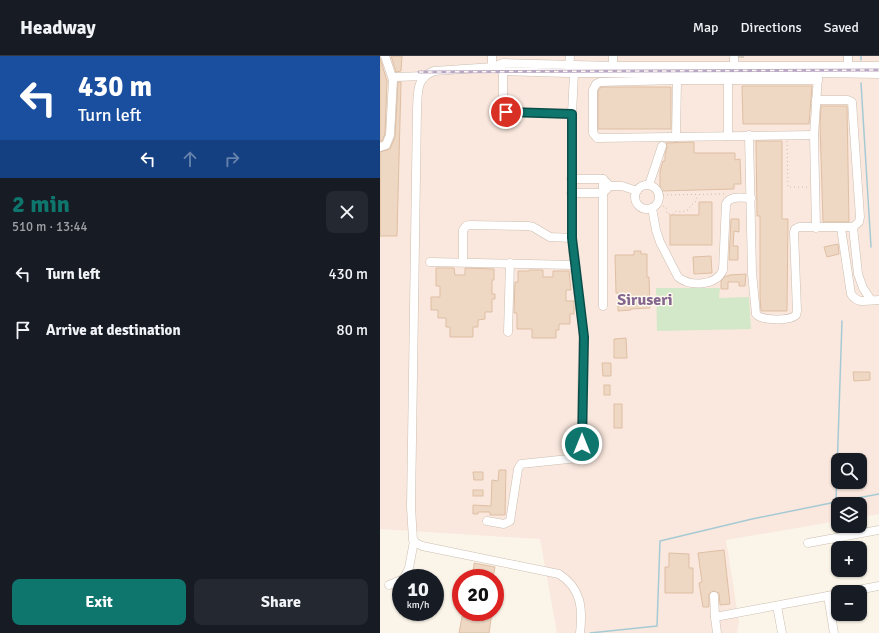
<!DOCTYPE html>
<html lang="en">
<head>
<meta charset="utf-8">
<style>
	:root { --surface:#171b24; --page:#242831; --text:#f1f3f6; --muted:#9ea1a6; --line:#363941; --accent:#0f766e }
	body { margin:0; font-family:Signika,sans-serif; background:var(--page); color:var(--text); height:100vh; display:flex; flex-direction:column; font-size:15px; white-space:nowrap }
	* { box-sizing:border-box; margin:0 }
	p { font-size:13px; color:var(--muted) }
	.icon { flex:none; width:22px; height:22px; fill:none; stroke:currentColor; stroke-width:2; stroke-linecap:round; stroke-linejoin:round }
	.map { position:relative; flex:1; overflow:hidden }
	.panel { display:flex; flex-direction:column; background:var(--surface); width:380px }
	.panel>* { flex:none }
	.hud { background:#1a4fa0; color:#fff; overflow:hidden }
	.tools { position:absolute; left:451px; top:397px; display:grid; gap:8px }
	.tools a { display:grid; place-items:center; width:36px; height:36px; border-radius:8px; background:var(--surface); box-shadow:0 1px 3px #0004; font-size:20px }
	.speed { position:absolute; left:12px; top:513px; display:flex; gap:8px; font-size:20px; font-weight:700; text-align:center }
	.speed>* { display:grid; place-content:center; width:52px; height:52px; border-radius:50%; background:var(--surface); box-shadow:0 1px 3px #0004; line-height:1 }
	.speed small { font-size:10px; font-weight:400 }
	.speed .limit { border:6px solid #d22; background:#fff; color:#111 }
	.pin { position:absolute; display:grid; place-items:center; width:34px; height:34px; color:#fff; margin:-17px; border:2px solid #fff; border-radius:50%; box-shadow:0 1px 4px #0007 }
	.me { position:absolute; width:44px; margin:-22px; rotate:0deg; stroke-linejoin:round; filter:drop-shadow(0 0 3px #0008) }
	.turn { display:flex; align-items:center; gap:14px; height:84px; padding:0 12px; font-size:18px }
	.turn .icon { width:52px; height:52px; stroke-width:2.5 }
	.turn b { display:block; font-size:28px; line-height:34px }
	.lanes { display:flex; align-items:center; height:38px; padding:0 12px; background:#0003; justify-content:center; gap:20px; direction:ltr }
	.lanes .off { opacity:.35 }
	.round { display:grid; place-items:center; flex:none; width:42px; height:42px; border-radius:8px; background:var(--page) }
	.summary { display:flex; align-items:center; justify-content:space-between; height:68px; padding:0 12px }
	h1 { font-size:24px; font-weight:700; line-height:30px; color:var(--accent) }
	.cta { display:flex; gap:8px; margin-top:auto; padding:8px 12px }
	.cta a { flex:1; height:46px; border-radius:8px; background:var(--accent); color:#fff; font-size:16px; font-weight:700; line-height:46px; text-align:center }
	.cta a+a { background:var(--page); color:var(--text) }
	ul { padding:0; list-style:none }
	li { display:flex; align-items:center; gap:12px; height:56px; padding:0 12px }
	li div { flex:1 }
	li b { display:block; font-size:15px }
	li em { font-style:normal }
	header { display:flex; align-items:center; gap:24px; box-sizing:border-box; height:56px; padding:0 20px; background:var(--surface); border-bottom:1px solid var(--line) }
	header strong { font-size:19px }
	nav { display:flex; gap:22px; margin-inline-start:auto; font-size:14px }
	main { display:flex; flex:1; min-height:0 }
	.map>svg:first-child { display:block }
	.commercial { fill:#fae8de; fill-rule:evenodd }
	.green { fill:#d3e8c8 }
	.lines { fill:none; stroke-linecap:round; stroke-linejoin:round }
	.stream { stroke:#a6cad4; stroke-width:1.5 }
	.building { fill:#eed7c3; stroke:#dfbfa4 }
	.minor-tunnel { stroke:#d9cfc2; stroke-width:8; stroke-dasharray:8 4; stroke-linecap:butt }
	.minor-casing { stroke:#ccbeb0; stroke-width:9 }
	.path { stroke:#d3baa6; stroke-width:1; stroke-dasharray:1 3; stroke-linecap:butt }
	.minor { stroke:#fff; stroke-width:8 }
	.rail-casing { stroke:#b9a7c4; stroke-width:3 }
	.rail { stroke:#fef9ef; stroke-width:1.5; stroke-dasharray:4.5; stroke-linecap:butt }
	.route-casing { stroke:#0a4d48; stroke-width:10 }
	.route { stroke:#0f766e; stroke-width:7 }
	.labels { text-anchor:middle; stroke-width:3; stroke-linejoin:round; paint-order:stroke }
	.district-label { font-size:16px; font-weight:bold; fill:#84668f; stroke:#fef9ef }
</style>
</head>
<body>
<header>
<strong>Headway</strong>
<nav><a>Map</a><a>Directions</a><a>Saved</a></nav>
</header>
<main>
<section class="panel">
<div class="hud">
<div class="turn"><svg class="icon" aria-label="left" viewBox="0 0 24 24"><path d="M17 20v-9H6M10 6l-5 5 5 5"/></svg><div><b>430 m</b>Turn left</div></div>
<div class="lanes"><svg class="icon" aria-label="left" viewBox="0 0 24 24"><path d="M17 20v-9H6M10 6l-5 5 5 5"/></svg><svg class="icon off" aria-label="ahead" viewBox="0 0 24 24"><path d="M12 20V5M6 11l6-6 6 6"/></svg><svg class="icon off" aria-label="right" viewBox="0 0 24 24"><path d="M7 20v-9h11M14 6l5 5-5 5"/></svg></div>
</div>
<div class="summary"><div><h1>2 min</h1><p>510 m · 13:44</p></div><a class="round"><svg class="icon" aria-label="close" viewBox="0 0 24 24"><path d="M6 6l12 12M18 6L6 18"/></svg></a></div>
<ul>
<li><svg class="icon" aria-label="left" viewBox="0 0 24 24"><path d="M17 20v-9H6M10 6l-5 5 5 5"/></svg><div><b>Turn left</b></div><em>430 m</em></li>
<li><svg class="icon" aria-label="arrive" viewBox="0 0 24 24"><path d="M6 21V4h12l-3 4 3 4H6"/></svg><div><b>Arrive at destination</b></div><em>80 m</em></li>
</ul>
<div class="cta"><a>Exit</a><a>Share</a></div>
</section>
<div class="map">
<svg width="499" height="577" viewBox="0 0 499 577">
	<rect width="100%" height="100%" fill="#fbf5e9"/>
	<path class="commercial" d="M0,0H499V458L480,461V448H458V465L346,484L359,566L357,577H177L160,483L0,473ZM458,404H480V426H458Z"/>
	<polygon class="green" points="276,232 340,232 339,242 369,241 371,273 277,275"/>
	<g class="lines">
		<g class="stream">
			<polyline points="481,4 481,0"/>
			<polyline points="481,27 491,191"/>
			<polyline points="456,446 499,438"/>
			<polyline points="210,577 277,570 280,485 372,463 456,446 462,265"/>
		</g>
	</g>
	<g class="building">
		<polygon points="11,0 22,0 21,15 16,16"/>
		<polygon points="0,2 7,25 5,78 2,85 0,85"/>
		<polygon points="18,26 21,26 17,180 0,180 0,96 10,93 15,81"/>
		<polygon points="362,30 432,30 429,68 363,68"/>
		<polygon points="221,31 291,31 291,73 218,73 218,35"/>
		<polygon points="441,50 467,50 469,166 443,166 440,68"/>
		<polygon points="376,85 402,85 402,163 408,163 407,255 381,255 380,242 380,160 377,160"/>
		<polygon points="314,86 314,97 355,97 355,104 360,103 361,128 354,128 354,133 280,135 280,115 283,105 285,105 285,99 287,91 286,87"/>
		<polygon points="319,146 332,146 332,189 290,189 290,159 319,159"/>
		<polygon points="351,163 359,163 359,176 354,175 353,190 358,190 358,204 349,204"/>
		<polygon points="458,188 459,198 447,201 444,191"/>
		<polygon points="254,195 261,195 261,198 267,198 267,221 269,221 270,252 251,253 251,254 238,255 238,237 236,237 235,199 254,199"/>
		<polygon points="331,200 332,217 314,218 313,201"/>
		<polygon points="56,212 74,212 75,219 85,219 85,212 114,213 114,224 112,224 112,238 115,238 115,243 112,243 112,256 105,256 105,263 98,264 98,271 93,271 93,281 70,281 70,271 66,271 66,262 58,262 58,254 51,254 51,241 60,241 60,230 56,230"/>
		<polygon points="149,214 163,214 163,221 173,221 173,215 189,215 191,234 186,234 186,245 194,245 194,258 190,258 190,268 179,268 179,274 176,274 176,282 152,282 152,273 137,273 137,257 134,257 135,226 138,226 138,215 149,215"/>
		<polygon points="366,218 365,230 359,230 359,226 348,226 348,233 341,233 341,225 345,220 349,220 349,219"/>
		<polygon points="246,282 247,302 234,302 234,283"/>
		<polygon points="222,307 231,307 231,320 223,320"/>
		<polygon points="473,316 490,316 490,324 474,325"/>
		<rect x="224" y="329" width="6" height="10"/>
		<rect x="234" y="348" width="8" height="24"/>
		<polygon points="119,414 126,414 125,459 110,459 110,456 98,456 98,458 93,458 93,449 111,450 112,424 118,425"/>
		<polygon points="93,416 103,416 103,424 94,424"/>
		<rect x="93" y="434" width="10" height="6"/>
		<polygon points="344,494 350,548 340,549 339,537 333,535 329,538 329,551 323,551 319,527 322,526 318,497"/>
		<polygon points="289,497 309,498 309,512 313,512 313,537 285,537 285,511 289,511"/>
		<polygon points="94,507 115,511 113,522 93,522"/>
		<polygon points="83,556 112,556 109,577 79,577"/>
	</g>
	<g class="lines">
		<polyline class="minor-tunnel" points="360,2 360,0"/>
		<defs>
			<g id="minor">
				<polyline points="233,10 233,0"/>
				<polyline points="354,10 354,2"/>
				<polyline points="112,11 112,0"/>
				<polyline points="114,11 123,15 188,17 439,17 499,18"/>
				<polyline points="189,14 190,0"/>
				<polyline points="123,15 123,51 126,56 192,58"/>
				<polyline points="468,15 468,0"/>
				<polyline points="13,24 16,21 45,20"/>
				<polyline points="348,24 348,80"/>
				<path d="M369,79L372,217L376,258C381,265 410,265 416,259L417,255L414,176L415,173L419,171H473L479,166L480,161L472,46L468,44H436"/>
				<polyline points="434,79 217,82 213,77 213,34 216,28 220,26 297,24 438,24"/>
				<polyline points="296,81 297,24"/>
				<polyline points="0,91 6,89 10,79 13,24 5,0"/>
				<polyline points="191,123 223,123 230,130 223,137 191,137"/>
				<polyline points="223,123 223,250"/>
				<polyline points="269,129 282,90"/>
				<circle cx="267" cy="141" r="12"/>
				<polyline points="230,130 242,130 257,135"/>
				<path d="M272,152L276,174L280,186L298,221C310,231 336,230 343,214L346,148C350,139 362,142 371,142"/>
				<polyline points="473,171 478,218 483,232 491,244"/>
				<polyline points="436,172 434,79 438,19"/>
				<path d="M461,172L471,238C478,249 488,244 499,244"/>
				<polyline points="50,206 194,209"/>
				<polyline points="83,206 83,174 86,170 90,169 148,170 153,171 170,181 192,182"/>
				<polyline points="128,276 130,207"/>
				<polyline points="107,465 124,468 130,465 138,413 141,408 198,402 201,399 203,272 194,209 192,182 192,58 194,17"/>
				<polyline points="428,487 499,474"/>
				<polyline points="24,522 29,512 34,485"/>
				<polyline points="9,529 21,524"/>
				<polyline points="467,536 499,530"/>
				<polyline points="334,540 335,561 458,538"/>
				<polyline points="448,540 454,577"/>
				<polyline points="397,550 402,577"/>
				<polyline points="335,561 337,577"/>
				<path d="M200,577C203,552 201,532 179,518L42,490L36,487L33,484L31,451L37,53C38,36 36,22 54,15L114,11L123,7L233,10H499"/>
			</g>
		</defs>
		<use href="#minor" class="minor-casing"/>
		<g class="path">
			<polyline points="407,85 408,131 428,131"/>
			<polyline points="279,139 344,138 346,139"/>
			<polyline points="279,149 286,151 287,158 293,158 296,155 301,156 308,154 311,149 315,147 318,139"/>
		</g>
		<use href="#minor" class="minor"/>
		<defs>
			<polyline id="rail" points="39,16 499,14"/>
		</defs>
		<use href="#rail" class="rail-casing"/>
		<use href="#rail" class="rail"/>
	</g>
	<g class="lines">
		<defs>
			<polyline id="route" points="126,56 192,58 192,182 204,281 202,388"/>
		</defs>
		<use href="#route" class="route-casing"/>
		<use href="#route" class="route"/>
	</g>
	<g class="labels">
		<g class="district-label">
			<text x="265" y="249">Siruseri</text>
		</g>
	</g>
</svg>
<div class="tools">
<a><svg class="icon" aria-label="search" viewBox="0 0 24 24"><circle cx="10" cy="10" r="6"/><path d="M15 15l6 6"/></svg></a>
<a><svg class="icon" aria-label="layers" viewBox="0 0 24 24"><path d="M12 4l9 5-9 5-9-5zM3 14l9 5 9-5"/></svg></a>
<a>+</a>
<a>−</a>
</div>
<div class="speed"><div>10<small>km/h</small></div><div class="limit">20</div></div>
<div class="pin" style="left:126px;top:56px;background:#d93025"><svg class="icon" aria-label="arrive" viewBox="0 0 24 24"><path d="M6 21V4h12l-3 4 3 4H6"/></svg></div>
<svg class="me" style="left:202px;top:388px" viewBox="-20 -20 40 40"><circle r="17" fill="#0f766e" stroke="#fff" stroke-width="3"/><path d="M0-11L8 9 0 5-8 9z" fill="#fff"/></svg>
</div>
</main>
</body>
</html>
